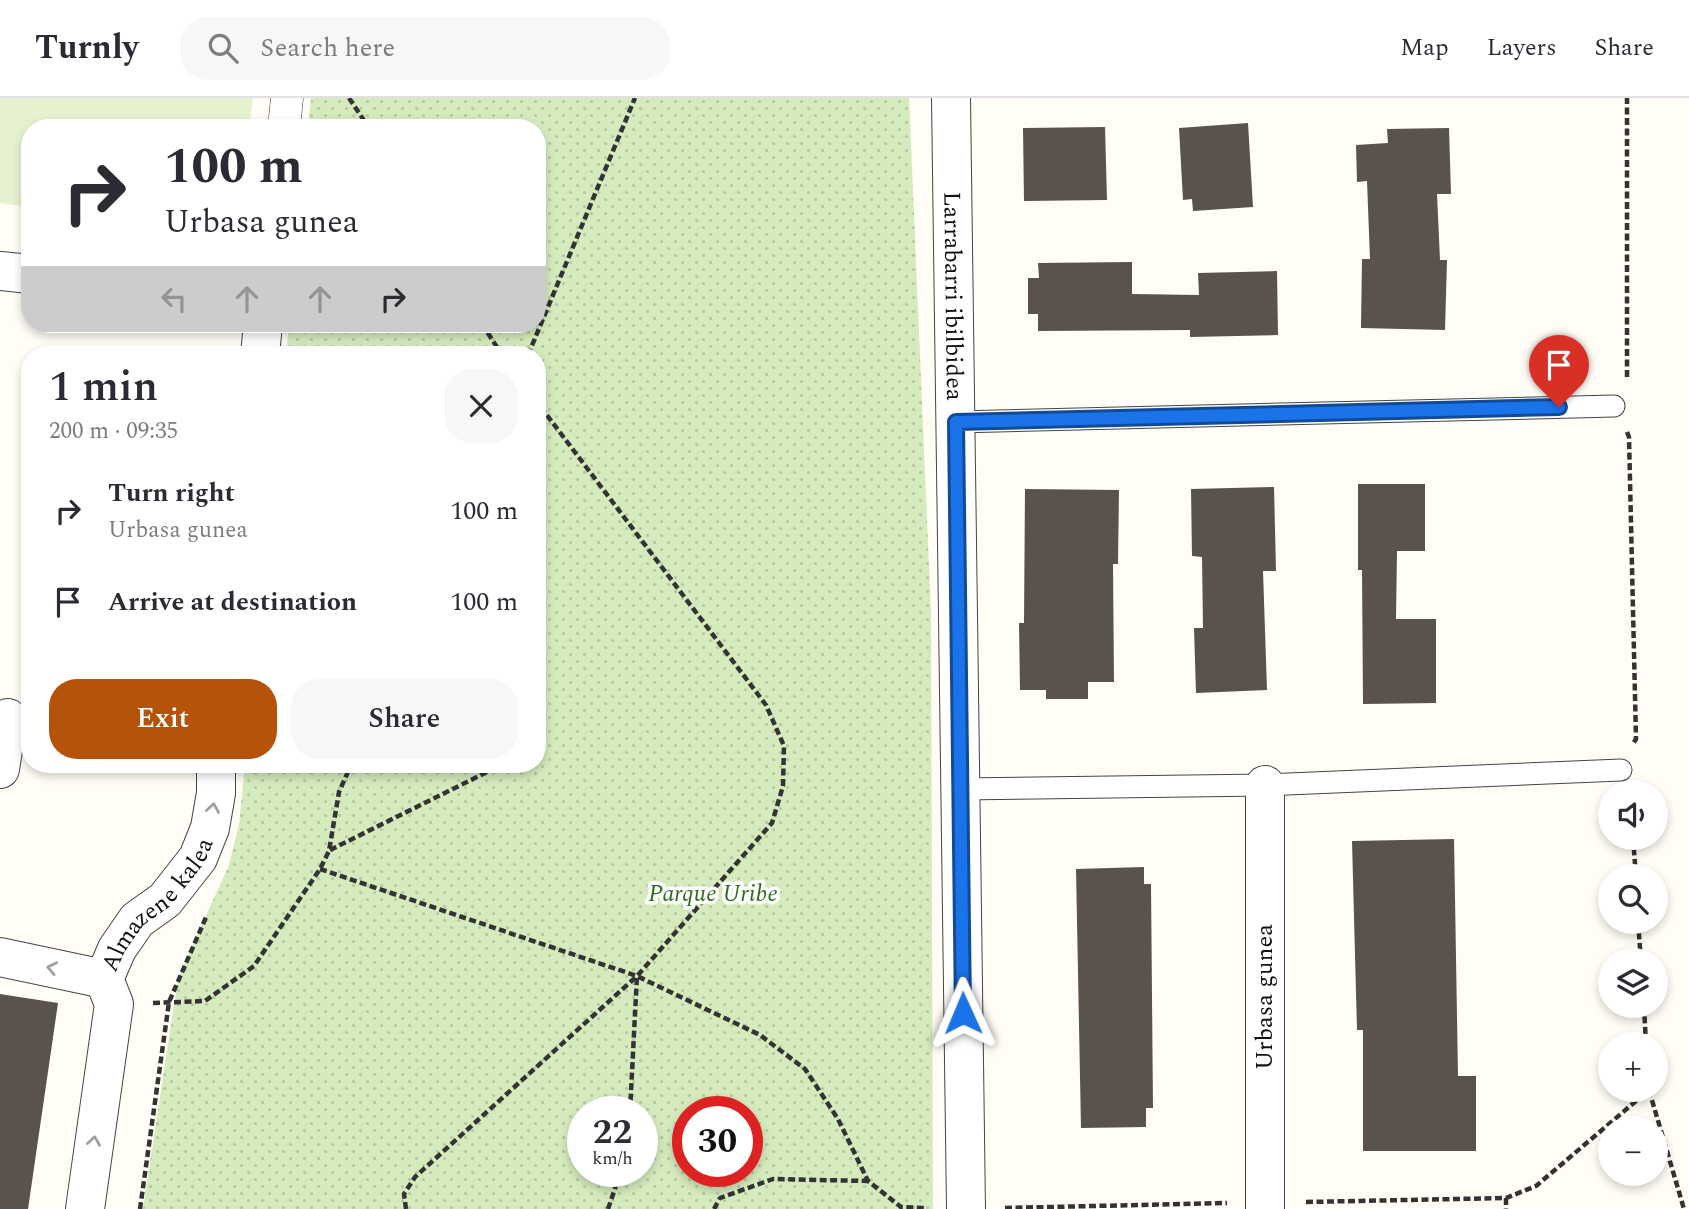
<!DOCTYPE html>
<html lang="en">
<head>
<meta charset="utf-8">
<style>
	:root { --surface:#fff; --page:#f7f7f7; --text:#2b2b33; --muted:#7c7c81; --line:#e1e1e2; --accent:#b45309 }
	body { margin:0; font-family:Spectral,serif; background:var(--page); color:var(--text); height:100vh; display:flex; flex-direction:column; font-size:26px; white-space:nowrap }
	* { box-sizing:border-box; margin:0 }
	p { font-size:23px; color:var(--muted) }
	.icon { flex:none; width:38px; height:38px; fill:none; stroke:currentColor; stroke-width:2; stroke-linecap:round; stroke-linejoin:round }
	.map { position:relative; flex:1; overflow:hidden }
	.drawer { position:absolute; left:21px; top:248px; width:525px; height:427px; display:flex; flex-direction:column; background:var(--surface); border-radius:28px; box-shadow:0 4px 10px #0003 }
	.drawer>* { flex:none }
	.guide { position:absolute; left:21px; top:21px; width:525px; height:214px; border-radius:28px; box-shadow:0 4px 10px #0003; background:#fff; color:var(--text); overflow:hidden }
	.controls { position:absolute; left:1598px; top:682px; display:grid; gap:14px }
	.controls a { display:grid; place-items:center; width:70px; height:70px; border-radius:50%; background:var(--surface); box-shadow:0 4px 10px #0003; font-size:35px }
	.speed { position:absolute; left:567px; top:998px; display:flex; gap:14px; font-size:35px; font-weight:700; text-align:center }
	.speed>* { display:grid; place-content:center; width:91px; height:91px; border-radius:50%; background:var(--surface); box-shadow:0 4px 10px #0003; line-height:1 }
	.speed small { font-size:18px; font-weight:400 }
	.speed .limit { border:10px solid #d22; background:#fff; color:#111 }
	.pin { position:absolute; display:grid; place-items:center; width:60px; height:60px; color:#fff; margin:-72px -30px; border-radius:50% 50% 50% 0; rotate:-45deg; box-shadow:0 0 7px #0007 }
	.pin .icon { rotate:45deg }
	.me { position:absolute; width:77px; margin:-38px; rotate:359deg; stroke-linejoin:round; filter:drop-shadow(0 0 5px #0008) }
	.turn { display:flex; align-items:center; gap:24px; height:147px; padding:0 28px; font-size:32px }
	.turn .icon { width:91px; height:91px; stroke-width:2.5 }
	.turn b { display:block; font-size:49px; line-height:60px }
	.lanes { display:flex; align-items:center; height:66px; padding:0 28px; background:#0003; justify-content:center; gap:35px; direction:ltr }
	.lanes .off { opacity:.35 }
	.round { display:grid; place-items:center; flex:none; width:74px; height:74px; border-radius:28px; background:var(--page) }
	.headline { display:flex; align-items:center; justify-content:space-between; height:119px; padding:0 28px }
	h1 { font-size:42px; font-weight:600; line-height:52px }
	.cta { display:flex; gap:14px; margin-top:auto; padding:14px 28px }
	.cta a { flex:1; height:80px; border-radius:28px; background:var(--accent); color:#fff; font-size:28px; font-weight:600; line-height:80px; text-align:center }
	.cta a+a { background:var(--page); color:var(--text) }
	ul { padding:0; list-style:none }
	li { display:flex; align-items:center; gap:21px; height:91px; padding:0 28px }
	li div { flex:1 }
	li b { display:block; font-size:26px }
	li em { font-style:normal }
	header { display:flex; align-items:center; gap:42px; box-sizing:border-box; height:98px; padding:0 35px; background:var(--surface); border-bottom:2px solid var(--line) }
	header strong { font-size:33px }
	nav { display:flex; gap:38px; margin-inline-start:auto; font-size:24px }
	.search { width:490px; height:63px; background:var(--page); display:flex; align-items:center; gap:18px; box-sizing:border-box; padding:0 24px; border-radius:28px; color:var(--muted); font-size:26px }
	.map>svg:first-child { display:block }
	.grass { fill:url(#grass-dots); fill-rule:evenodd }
	.pitch { fill:#e6f2cf }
	.building { fill:#5a524d }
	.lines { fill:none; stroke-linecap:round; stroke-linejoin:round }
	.service-casing { stroke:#444; stroke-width:23 }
	.pedestrian-casing { stroke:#444; stroke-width:33 }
	.minor-casing { stroke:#444; stroke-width:40 }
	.path { stroke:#333; stroke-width:4.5; stroke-dasharray:7 3.5; stroke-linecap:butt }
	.service { stroke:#fff; stroke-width:21 }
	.pedestrian { stroke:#fff; stroke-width:32 }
	.minor { stroke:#fff; stroke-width:38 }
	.oneway { stroke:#a0a0a0 }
	.route-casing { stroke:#114b97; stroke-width:18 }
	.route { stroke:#1a73e8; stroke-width:12 }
	.labels { text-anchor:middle; stroke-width:7; stroke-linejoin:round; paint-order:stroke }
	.street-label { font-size:24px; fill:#111; stroke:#fff }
	.park-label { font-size:24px; font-style:italic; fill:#2f6b1f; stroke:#fff }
</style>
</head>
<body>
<header>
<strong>Turnly</strong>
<div class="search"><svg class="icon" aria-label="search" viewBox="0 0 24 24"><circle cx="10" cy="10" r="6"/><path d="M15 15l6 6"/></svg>Search here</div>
<nav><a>Map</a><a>Layers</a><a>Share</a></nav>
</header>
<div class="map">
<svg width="1689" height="1111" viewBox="0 0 1689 1111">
	<defs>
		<pattern id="grass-dots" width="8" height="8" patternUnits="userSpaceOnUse" patternTransform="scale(1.75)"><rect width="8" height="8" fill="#d5ebbd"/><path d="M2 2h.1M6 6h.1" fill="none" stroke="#b6c8a1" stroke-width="1.8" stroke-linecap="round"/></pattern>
	</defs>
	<rect width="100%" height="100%" fill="#fffdf5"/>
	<path class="grass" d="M311,0H909L931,515L933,1111H143L178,880L229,767L239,727L245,667H537V257H286L289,226H537V30H308ZM583,1013H642V1073H583ZM747,1013V1073H688V1013Z"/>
	<polygon class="pitch" points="0,0 253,0 249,30 30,30 30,109 0,105"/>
	<g class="building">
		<polygon points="1248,25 1253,109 1193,113 1192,101 1183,102 1179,30"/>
		<polygon points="1105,29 1107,102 1024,103 1023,30"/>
		<polygon points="1449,30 1451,96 1437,96 1440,162 1447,162 1445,232 1361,230 1362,161 1370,161 1367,83 1357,84 1356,47 1388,45 1387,31"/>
		<polygon points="1132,164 1132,196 1199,197 1198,175 1277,173 1278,237 1190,239 1190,232 1038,233 1038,216 1028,216 1028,180 1039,180 1038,165"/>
		<polygon points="1358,386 1425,386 1425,453 1397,453 1396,521 1436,521 1436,605 1363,606 1362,472 1358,472"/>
		<polygon points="1274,389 1276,473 1263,473 1267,592 1196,595 1194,530 1203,530 1202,459 1192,458 1191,391"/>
		<polygon points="1025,391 1119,392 1118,466 1113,466 1114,584 1088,584 1088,601 1046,601 1046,592 1020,592 1019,525 1024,525"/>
		<polygon points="1454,741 1458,978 1476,978 1476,1053 1363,1053 1363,932 1357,932 1352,743"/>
		<polygon points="1144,769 1144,786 1151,786 1153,1010 1146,1010 1146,1029 1081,1030 1076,771"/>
		<polygon points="0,896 58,905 28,1111 0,1111"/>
	</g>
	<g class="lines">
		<defs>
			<g id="service">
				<polyline points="956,324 1614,308"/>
				<polyline points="960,691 1265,687 1621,672"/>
			</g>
			<polyline id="pedestrian" points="284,30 287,0"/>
			<g id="minor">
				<path id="s1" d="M951,0L966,1111"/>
				<polyline points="0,173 30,176"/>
				<polyline points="260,257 263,226"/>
				<polyline points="0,671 8,620"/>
				<polyline points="1265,687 1265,1111"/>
				<polyline points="0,859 104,881"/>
				<path id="s2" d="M85,1111L114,906L104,881L117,851L137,822L165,802L198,760L210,730L216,695V667"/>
			</g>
		</defs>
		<use href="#service" class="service-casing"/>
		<use href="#pedestrian" class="pedestrian-casing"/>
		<use href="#minor" class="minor-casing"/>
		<g class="path">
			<polyline points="349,0 369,30"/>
			<polyline points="482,226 502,257"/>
			<polyline points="528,257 635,0"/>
			<polyline points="1627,279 1627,0"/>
			<polyline points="1627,334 1629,339 1636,641 1633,646"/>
			<polyline points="1633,740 1636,779"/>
			<polyline points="330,752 493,671"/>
			<polyline points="320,771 637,878 760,937 805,971 838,1021 868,1083 901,1109 926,1110"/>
			<polyline points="1638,824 1641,863"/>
			<polyline points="153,905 205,903 254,868 320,771 329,753 339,694 351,667"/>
			<polyline points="1644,908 1646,947"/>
			<polyline points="1649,992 1684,1111"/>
			<polyline points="630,1013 637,878"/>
			<polyline points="1506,1100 1506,1111"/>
			<polyline points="1306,1104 1506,1100 1536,1088 1649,992"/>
			<polyline points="1005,1110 1227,1105"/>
			<polyline points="140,1111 169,904 207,817"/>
			<polyline points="406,1111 404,1096 415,1079 637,878 772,725 783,688 784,648 766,607 537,304"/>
			<polyline points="608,1111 621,1073"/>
			<polyline points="714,1111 720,1100 773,1081 868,1083"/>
		</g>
		<use href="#service" class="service"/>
		<use href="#pedestrian" class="pedestrian"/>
		<use href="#minor" class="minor"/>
	</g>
	<defs><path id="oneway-chevron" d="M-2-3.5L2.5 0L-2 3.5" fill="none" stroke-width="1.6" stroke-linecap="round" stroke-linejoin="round" transform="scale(1.75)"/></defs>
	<g class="oneway">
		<use href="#oneway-chevron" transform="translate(213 710) rotate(-81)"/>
		<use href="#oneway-chevron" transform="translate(52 870) rotate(-168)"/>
		<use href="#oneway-chevron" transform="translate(94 1043) rotate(-82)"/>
	</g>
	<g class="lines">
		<defs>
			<polyline id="route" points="963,915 956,324 1559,309"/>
		</defs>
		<use href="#route" class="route-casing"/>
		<use href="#route" class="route"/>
	</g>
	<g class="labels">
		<g class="street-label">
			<text dy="8" stroke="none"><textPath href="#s1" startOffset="198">Larrabarri ibilbidea</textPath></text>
			<text dy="8" stroke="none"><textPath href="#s2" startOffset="327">Almazene kalea</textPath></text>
			<text transform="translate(1264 899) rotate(-90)" y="8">Urbasa gunea</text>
		</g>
		<g class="park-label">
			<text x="713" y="803">Parque Uribe</text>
		</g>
	</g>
</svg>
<div class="controls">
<a><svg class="icon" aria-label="sound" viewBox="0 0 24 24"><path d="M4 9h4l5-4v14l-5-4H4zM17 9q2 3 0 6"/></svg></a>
<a><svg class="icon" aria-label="search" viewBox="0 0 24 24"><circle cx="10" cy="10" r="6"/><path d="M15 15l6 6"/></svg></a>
<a><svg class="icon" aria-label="layers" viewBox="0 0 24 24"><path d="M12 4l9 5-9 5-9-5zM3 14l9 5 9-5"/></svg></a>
<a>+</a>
<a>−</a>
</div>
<div class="speed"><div>22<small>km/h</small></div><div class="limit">30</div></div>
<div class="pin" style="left:1559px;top:309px;background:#d93025"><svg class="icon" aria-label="arrive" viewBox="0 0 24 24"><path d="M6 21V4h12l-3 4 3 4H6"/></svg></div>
<svg class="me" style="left:963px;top:915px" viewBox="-20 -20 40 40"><path d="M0-17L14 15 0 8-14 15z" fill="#1a73e8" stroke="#fff" stroke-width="4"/></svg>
<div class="guide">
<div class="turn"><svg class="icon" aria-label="right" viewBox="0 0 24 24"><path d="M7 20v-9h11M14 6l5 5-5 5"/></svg><div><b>100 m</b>Urbasa gunea</div></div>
<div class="lanes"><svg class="icon off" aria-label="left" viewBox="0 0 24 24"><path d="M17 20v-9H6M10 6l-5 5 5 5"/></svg><svg class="icon off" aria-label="ahead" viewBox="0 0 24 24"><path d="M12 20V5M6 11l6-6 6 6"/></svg><svg class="icon off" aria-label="ahead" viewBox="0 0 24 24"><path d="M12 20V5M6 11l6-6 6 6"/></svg><svg class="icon" aria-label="right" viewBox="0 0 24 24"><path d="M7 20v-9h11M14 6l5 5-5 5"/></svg></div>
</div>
<section class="drawer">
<div class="headline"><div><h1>1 min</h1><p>200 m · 09:35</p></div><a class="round"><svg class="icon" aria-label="close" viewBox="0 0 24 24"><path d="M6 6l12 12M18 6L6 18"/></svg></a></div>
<ul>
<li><svg class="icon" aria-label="right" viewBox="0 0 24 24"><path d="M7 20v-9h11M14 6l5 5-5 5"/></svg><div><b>Turn right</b><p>Urbasa gunea</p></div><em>100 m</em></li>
<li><svg class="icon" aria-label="arrive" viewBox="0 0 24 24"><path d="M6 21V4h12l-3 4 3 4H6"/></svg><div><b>Arrive at destination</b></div><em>100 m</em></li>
</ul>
<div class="cta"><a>Exit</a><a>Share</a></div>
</section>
</div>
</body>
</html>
